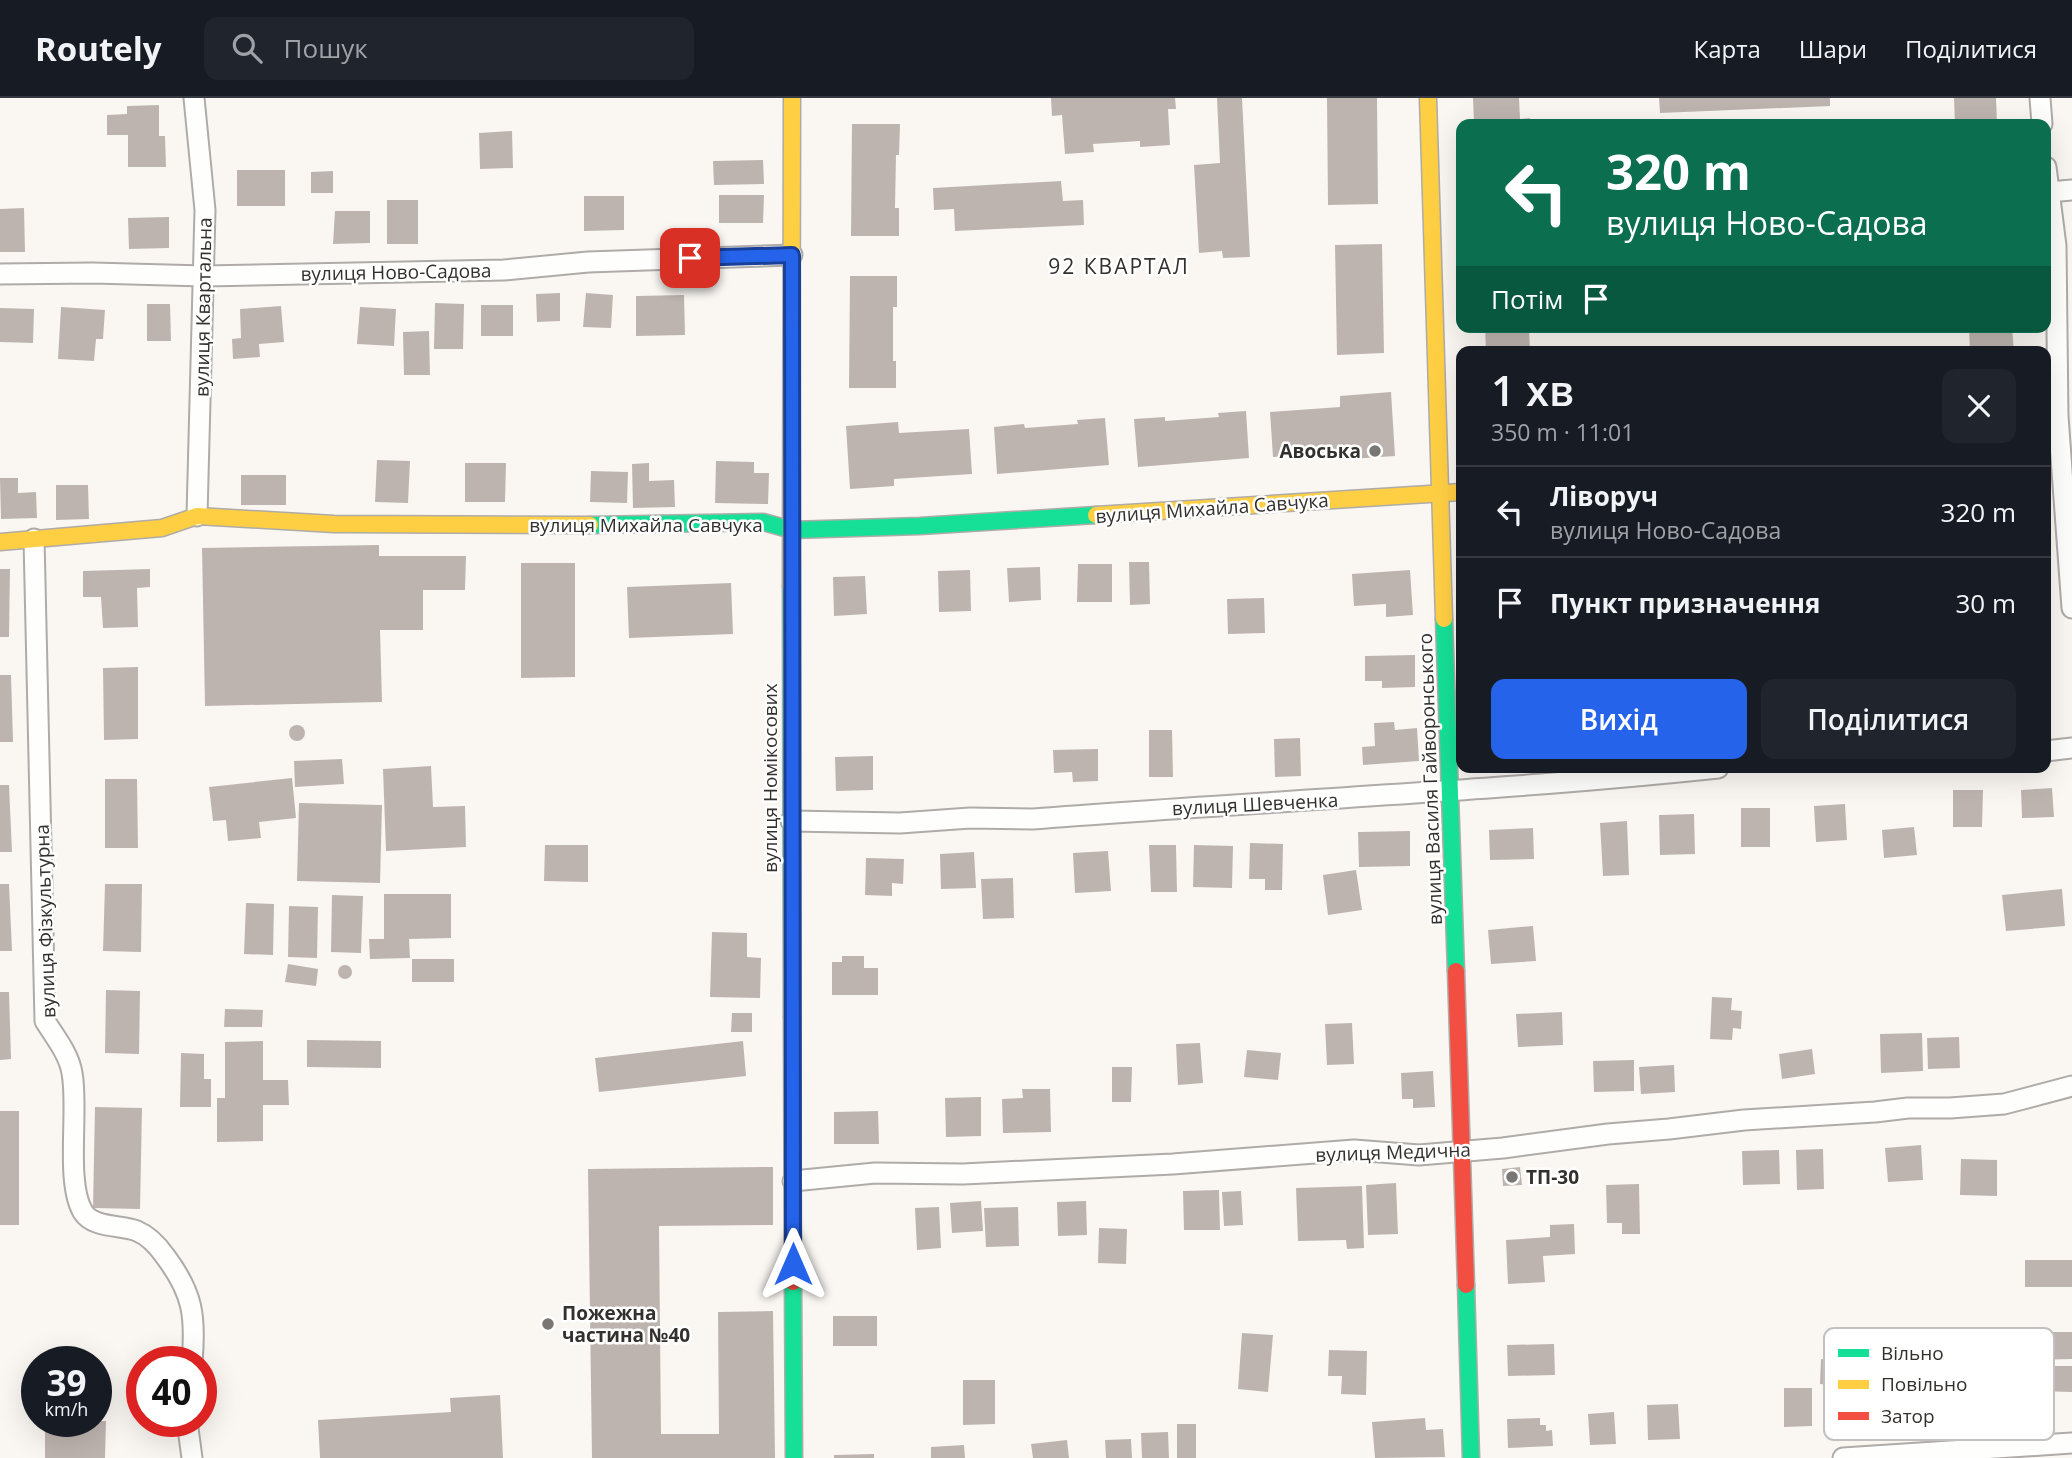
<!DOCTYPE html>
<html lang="uk">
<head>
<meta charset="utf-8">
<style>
	:root { --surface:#171b24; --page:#20242c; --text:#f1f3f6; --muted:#9ea1a6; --line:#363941; --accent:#2563eb }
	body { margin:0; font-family:"Open Sans",sans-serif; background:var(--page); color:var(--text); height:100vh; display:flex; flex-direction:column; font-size:26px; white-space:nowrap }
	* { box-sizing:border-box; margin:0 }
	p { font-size:23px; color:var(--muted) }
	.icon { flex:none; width:38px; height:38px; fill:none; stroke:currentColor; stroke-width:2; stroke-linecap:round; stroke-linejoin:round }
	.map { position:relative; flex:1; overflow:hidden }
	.side { position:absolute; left:1456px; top:248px; width:595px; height:427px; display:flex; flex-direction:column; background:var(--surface); border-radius:14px; box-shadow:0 7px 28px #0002 }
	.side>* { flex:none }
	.hud { position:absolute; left:1456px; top:21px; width:595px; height:214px; border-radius:14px; box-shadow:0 7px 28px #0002; background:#0b6e4f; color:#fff; overflow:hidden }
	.speed { position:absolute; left:21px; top:1248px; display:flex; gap:14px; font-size:35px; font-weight:700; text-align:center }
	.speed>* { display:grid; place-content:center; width:91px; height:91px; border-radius:50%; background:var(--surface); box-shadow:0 7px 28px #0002; line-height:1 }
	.speed small { font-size:18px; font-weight:400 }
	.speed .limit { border:10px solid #d22; background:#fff; color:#111 }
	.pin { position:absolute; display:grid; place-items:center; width:60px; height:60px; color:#fff; margin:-30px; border-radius:14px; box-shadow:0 4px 10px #0006 }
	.me { position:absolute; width:77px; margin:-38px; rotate:0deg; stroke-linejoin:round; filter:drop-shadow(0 0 5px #0008) }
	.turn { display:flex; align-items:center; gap:24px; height:147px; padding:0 35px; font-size:32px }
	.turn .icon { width:91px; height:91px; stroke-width:2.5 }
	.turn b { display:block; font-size:49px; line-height:60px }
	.then { display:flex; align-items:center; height:66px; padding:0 35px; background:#0003; gap:14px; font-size:26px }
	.round { display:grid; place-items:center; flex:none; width:74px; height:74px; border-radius:14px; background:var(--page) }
	.overview { display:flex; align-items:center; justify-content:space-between; height:119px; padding:0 35px }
	h1 { font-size:42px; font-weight:600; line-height:52px }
	.action { display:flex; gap:14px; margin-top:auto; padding:14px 35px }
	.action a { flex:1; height:80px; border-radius:14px; background:var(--accent); color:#fff; font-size:28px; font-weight:600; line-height:80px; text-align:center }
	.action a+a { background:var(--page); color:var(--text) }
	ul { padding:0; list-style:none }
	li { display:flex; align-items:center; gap:21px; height:91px; padding:0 35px; border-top:2px solid var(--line) }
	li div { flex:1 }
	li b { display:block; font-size:26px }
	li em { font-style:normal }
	header { display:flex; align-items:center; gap:42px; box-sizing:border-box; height:98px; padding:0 35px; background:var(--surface); border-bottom:2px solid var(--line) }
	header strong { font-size:33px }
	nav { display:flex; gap:38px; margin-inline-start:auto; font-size:24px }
	.search { width:490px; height:63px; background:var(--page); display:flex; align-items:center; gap:18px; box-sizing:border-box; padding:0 24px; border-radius:14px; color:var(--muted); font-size:26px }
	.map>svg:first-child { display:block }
	.building { fill:#beb4af }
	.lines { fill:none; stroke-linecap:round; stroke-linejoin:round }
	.street-casing { stroke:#aeaba8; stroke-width:23 }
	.fast-casing { stroke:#aeaba8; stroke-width:19 }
	.slow-casing { stroke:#aeaba8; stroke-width:19 }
	.jam-casing { stroke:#aeaba8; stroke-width:19 }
	.street { stroke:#fefefd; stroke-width:19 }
	.fast { stroke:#16e098; stroke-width:16 }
	.slow { stroke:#ffcf43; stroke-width:16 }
	.jam { stroke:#f24e42; stroke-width:16 }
	.route-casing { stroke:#184099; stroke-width:18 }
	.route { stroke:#2563eb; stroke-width:12 }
	.poi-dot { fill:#797673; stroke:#fff; stroke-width:2.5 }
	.labels { text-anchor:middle; stroke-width:5; stroke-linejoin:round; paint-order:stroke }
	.street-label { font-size:19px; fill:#33312e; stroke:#fff }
	.poi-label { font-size:19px; font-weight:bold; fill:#33312e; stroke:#fff; text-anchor:start }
	.neighbourhood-label { font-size:21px; letter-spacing:2px; fill:#33312e; stroke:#fff }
	.key { fill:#fff; stroke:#c2c1c0; stroke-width:2 }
	.key-label { font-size:19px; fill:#33312e }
</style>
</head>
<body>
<header>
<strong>Routely</strong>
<div class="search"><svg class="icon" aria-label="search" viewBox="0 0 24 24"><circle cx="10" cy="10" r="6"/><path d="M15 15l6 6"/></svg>Пошук</div>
<nav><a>Карта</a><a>Шари</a><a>Поділитися</a></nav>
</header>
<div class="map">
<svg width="2072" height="1360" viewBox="0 0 2072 1360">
	<rect width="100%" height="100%" fill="#faf7f3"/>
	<g class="building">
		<polygon points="1051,0 1175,0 1176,11 1168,11 1170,47 1140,49 1140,43 1093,46 1094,54 1065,56 1062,17 1052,18"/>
		<polygon points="1217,0 1242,0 1250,159 1223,160 1222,153 1199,155 1194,67 1220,65"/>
		<polygon points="1327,0 1377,0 1378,106 1328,107"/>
		<polygon points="1473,0 1519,0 1520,21 1530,20 1530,26 1474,26"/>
		<polygon points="1659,0 1830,0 1830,8 1660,15"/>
		<polygon points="1954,0 1996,0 1997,26 1955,26"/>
		<polygon points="159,7 159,38 165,38 166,69 128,69 128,37 107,37 107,17 127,16 127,8"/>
		<polygon points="1916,23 1916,26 1871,26 1871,24"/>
		<polygon points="852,26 900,26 899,57 896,57 895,110 899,110 899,138 851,138"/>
		<polygon points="512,33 513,70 480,71 479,35"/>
		<polygon points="763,62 764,86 714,87 713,63"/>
		<rect x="237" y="72" width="48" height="36"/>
		<polygon points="333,73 333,95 311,95 311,74"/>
		<polygon points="1061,83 1063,103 1083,102 1084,127 955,133 954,111 934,112 933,90"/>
		<polygon points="719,97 764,97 763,125 719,125"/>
		<polygon points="584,98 624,98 624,132 584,133"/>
		<rect x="387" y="102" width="31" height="44"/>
		<polygon points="24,110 25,154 0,154 0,111"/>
		<polygon points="335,113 370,113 370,145 333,146"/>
		<polygon points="169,119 169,150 129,151 128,120"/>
		<polygon points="1382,146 1384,255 1337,257 1335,147"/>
		<polygon points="850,178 897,178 897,209 893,209 893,263 896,263 896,290 849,290"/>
		<polygon points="560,195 560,223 537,224 536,196"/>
		<polygon points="586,195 613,197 611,230 583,229"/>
		<polygon points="684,197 685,237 636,238 636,198"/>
		<polygon points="435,205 464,206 463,251 434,251"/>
		<polygon points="147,206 170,206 171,243 147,243"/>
		<rect x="481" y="207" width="32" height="31"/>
		<polygon points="281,208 284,244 259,246 260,259 233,261 232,241 241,240 240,211"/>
		<polygon points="61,209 105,212 103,241 96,241 94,263 58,261"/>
		<polygon points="360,209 396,211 394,248 357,246"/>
		<polygon points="0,210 34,211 33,245 0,244"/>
		<polygon points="1485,229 1529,229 1530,254 1486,254"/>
		<polygon points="1969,229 2012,229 2014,254 1970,254"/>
		<polygon points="429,233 430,277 404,277 403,234"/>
		<polygon points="1391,294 1395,358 1351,361 1351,354 1273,359 1270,314 1340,309 1340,298"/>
		<polygon points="1246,313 1249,360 1138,369 1134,321 1165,319 1165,323 1219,319 1218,315"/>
		<polygon points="1105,320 1109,367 997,376 994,329 1024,326 1025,330 1078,326 1077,322"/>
		<polygon points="898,324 899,335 969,331 972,376 894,381 894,388 850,391 846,328"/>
		<polygon points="377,362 410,363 408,405 375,404"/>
		<polygon points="716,363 754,364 754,375 769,375 768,406 715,405"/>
		<polygon points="465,365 506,365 505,404 465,404"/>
		<polygon points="649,365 649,383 674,382 675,409 633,410 632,366"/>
		<polygon points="591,373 628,374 627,405 590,404"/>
		<rect x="241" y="377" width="45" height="30"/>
		<polygon points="0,380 18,380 18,395 36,394 37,420 1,421"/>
		<polygon points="56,387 88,387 89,421 56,422"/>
		<polygon points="379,447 379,458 466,458 465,492 423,492 423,532 380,532 382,604 205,608 202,450"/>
		<polygon points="1129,464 1149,464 1150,506 1130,507"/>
		<polygon points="521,465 575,465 575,579 521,580"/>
		<polygon points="1078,466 1112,466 1112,504 1077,504"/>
		<polygon points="1040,469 1041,502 1009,504 1007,470"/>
		<polygon points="0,471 10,471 9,539 0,539"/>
		<polygon points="150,471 150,489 137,490 138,529 103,530 101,499 83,499 83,473"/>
		<polygon points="970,472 971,513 939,514 938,473"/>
		<polygon points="1410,472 1413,517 1386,519 1386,506 1354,508 1352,476"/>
		<polygon points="865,478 867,516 834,518 833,479"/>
		<polygon points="731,485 733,536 629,540 627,489"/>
		<polygon points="1264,500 1265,535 1228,536 1227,501"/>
		<polygon points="1415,557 1415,589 1382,590 1382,583 1365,583 1365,558"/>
		<polygon points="138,569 138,641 104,642 103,570"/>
		<polygon points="0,577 11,577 13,644 0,644"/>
		<polygon points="1394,624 1395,632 1417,630 1419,663 1363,667 1362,649 1375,648 1374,625"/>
		<circle cx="297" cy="635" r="8"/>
		<polygon points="1149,632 1172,632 1173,679 1149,679"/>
		<polygon points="1300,640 1301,678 1275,679 1274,641"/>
		<polygon points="1098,651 1098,683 1073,684 1072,674 1054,675 1053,652"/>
		<polygon points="873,658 873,692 836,693 835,659"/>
		<polygon points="342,661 344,686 295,689 294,663"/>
		<polygon points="431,668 433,709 465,708 466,749 386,753 383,671"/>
		<polygon points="292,680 296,720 259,724 261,740 228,743 226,722 213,723 209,689"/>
		<polygon points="105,681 137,681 138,750 105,750"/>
		<polygon points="0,687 9,687 12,754 0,754"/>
		<polygon points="2052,690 2054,719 2022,720 2021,692"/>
		<polygon points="1953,692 1983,692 1982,729 1953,729"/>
		<polygon points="299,705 382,707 380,785 297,783"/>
		<polygon points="1845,706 1847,742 1816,744 1814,708"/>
		<rect x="1741" y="710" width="29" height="39"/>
		<polygon points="1694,716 1695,756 1660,757 1659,717"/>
		<polygon points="1627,723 1629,777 1603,778 1600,725"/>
		<polygon points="1914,729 1917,757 1884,760 1882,732"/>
		<polygon points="1533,730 1534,761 1490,762 1489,732"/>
		<polygon points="1410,733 1410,768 1359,769 1358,734"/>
		<polygon points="1250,745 1283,746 1282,792 1265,792 1265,781 1249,781"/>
		<polygon points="545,747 588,747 588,784 544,783"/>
		<polygon points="1149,747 1176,747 1177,794 1151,794"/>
		<polygon points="1194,747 1233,748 1232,790 1193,789"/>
		<polygon points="1108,753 1111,793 1075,795 1073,755"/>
		<polygon points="974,754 976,790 941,791 940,756"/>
		<polygon points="866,760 904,761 903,786 892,785 892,798 865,797"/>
		<polygon points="1356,772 1362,812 1328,817 1323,777"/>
		<polygon points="1013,780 1014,820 983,821 981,781"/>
		<polygon points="0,786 9,786 12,853 0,853"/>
		<polygon points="105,786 142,786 141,854 103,853"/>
		<polygon points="2062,791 2065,828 2006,833 2002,797"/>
		<polygon points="384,796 451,796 451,840 409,841 410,860 370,861 369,841 384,841"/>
		<polygon points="332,797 363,798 361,855 331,854"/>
		<polygon points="246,805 274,806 273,857 244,856"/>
		<polygon points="289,808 318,809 317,860 288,859"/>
		<polygon points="1533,828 1536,863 1491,866 1488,832"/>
		<polygon points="712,834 747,835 747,859 761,860 760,900 710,899"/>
		<polygon points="842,858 864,858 864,870 878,870 878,897 832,897 832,864 842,864"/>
		<rect x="412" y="861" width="42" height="23"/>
		<polygon points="288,866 318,871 316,888 285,884"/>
		<circle cx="345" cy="874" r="7"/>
		<polygon points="106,892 140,893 139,956 105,955"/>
		<polygon points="0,894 9,894 11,961 0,962"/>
		<polygon points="1712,899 1732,900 1731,912 1742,913 1741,931 1733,930 1732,942 1710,941"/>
		<polygon points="225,911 263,912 262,929 224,929"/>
		<polygon points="1562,914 1563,947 1518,949 1516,916"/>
		<polygon points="732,915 752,915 752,934 731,934"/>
		<polygon points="1352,925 1354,966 1327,967 1325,926"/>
		<polygon points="1922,935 1923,973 1881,975 1880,936"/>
		<polygon points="1959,939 1960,970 1928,971 1927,940"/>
		<polygon points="307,942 381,943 381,970 307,969"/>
		<polygon points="263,943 263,982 288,982 289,1007 263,1007 263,1043 217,1044 217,1000 225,1000 225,944"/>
		<polygon points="743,943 746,978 599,994 595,960"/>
		<polygon points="1200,945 1203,985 1178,987 1176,946"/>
		<polygon points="1812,951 1815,976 1782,981 1779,956"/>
		<polygon points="1247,952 1281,955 1278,982 1244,979"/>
		<polygon points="181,955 204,956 204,981 211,981 211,1009 180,1009"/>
		<polygon points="1634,962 1634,993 1594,994 1593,963"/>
		<polygon points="1674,967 1675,994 1641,996 1639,969"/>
		<polygon points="1112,969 1132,969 1131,1004 1112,1004"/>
		<polygon points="1433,973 1435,1009 1413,1010 1413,1001 1402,1001 1401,975"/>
		<polygon points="1022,991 1050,991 1051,1034 1003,1035 1002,1001 1023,1000"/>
		<polygon points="981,999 981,1038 946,1039 945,1000"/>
		<polygon points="95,1009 142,1010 140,1111 93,1110"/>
		<rect x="0" y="1013" width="19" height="114"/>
		<polygon points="878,1013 879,1046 834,1046 834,1014"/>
		<polygon points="1921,1047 1923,1082 1888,1084 1885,1050"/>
		<polygon points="1823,1051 1824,1091 1797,1092 1796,1052"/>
		<polygon points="1779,1052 1780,1086 1743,1087 1742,1053"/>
		<polygon points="1961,1061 1997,1062 1997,1098 1960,1097"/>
		<polygon points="773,1069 773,1127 659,1128 661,1336 719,1336 718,1214 773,1213 775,1360 592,1360 588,1071"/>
		<polygon points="1520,1069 1522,1087 1503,1088 1502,1071"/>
		<polygon points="1396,1085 1398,1136 1368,1137 1366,1087"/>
		<polygon points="1639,1086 1640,1136 1622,1136 1622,1125 1607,1125 1606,1087"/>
		<polygon points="1362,1088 1364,1150 1347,1151 1346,1142 1298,1143 1296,1090"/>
		<polygon points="1219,1092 1220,1132 1184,1132 1183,1093"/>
		<polygon points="1241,1093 1243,1127 1224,1128 1222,1094"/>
		<polygon points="981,1103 983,1133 952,1135 950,1105"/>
		<polygon points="1086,1103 1087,1137 1058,1138 1057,1104"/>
		<polygon points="939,1109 941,1150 917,1152 915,1110"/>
		<polygon points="1018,1109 1019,1148 986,1149 984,1110"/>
		<polygon points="1574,1126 1575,1156 1543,1158 1545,1184 1508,1186 1506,1142 1550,1139 1550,1127"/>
		<polygon points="1099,1130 1127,1131 1126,1166 1098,1165"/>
		<rect x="2025" y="1162" width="47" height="27"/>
		<rect x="833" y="1218" width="44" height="30"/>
		<polygon points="2028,1234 2072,1234 2072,1261 2028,1262"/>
		<polygon points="1242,1235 1273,1237 1268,1294 1238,1291"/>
		<polygon points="1554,1246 1555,1277 1508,1278 1507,1247"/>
		<polygon points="1329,1252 1367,1253 1366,1297 1341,1296 1342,1278 1328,1278"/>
		<polygon points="1821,1261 1850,1263 1849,1288 1820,1286"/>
		<polygon points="2035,1268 2072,1268 2072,1294 2035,1293"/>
		<polygon points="963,1282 995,1282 995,1326 963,1327"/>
		<polygon points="1784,1290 1812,1290 1812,1328 1784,1329"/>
		<polygon points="500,1297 503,1360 320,1360 318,1322 451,1314 450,1300"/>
		<polygon points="1678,1306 1680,1341 1648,1342 1647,1307"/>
		<polygon points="1614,1314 1616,1346 1590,1347 1588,1316"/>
		<polygon points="1425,1320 1426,1332 1443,1331 1445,1359 1375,1360 1372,1324"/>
		<polygon points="1540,1320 1540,1327 1546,1327 1546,1333 1552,1332 1553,1348 1508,1350 1507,1321"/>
		<polygon points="45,1323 106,1323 105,1360 45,1360"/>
		<rect x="1177" y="1326" width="19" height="34"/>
		<polygon points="1168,1334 1169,1360 1142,1360 1141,1335"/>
		<polygon points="1131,1341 1132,1360 1106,1360 1105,1342"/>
		<polygon points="1067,1342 1069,1360 1033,1360 1031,1346"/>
		<polygon points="964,1347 965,1360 931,1360 931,1349"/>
		<polygon points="874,1356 874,1360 834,1360 834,1357"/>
	</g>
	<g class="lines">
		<defs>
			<g id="street">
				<polyline points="194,0 205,112 197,418"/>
				<polyline points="2040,0 2042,26"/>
				<polyline points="2046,69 2056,148 2058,318 2072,510"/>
				<polyline points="2049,94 2072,92"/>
				<polyline points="0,176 93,175 204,178 504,172 588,164 792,157"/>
				<path d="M34,441L45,923C55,939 69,956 72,975C79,1011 65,1084 83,1114C93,1130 121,1127 137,1133C149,1138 158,1148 165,1158C193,1195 196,1218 192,1264"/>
				<polyline points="2046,653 2072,650"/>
				<path d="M791,723L900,725L970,720L1033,721C1261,703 1490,694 1718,670"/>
				<polyline points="793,1083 875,1075 963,1076 1173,1066 1354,1052 1419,1057 1503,1050 1608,1036 1669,1031 1744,1022 1875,1014 1908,1010 1950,1010 2004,1006 2072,988"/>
				<polyline points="187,1323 192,1360"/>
				<polyline points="1843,1360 2072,1345"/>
			</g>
			<g id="fast">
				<polyline points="590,427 763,424 792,432 920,428 1096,417"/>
				<polyline points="791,488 792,919"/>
				<polyline points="1444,521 1456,873"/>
				<polyline points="793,1184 794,1360"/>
				<polyline points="1466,1187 1471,1360"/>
			</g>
			<g id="slow">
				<polyline points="1428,0 1444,521"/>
				<polyline points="1096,417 1461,394"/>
				<polyline points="0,444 162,430 197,418 334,426 590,427"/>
				<polyline points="791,488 792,0"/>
			</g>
			<g id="jam">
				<polyline points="1456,873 1466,1187"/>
				<polyline points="792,919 793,1184"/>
			</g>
		</defs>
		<use href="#street" class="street-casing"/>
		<use href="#fast" class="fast-casing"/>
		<use href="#slow" class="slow-casing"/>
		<use href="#jam" class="jam-casing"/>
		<use href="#street" class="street"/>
		<use href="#fast" class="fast"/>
		<use href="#slow" class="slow"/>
		<use href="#jam" class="jam"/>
	</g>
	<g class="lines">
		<defs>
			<polyline id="route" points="690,160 792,157 793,1166"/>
		</defs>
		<use href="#route" class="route-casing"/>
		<use href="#route" class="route"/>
	</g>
	<g class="poi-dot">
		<circle cx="1375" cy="353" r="7"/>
		<circle cx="1512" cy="1079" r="7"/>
		<circle cx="548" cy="1226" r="7"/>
	</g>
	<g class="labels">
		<g class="street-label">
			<text transform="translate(396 174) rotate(-1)" y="7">вулиця Ново-Садова</text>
			<text transform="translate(203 209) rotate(-89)" y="7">вулиця Квартальна</text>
			<text transform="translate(1212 410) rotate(-4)" y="7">вулиця Михайла Савчука</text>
			<text x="646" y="434">вулиця Михайла Савчука</text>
			<text transform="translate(770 680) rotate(-90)" y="7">вулиця Номікосових</text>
			<text transform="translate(1430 681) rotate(-92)" y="7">вулиця Василя Гайворонського</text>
			<text transform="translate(1255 706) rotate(-3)" y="7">вулиця Шевченка</text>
			<text transform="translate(45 823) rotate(-92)" y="7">вулиця Фізкультурна</text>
			<text transform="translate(1393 1054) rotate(-2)" y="7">вулиця Медична</text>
		</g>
		<g class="poi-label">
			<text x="1361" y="360" text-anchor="end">Авоська</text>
			<text x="1526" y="1086">ТП-30</text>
			<text x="562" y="1222">Пожежна<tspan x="562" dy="22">частина №40</tspan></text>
		</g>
		<g class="neighbourhood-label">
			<text x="1119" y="176">92 КВАРТАЛ</text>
		</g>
	</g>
	<rect x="1824" y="1230" width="230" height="112" rx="10" class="key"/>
	<rect x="1838" y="1251" width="31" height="8" fill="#16e098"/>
	<rect x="1838" y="1282" width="31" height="9" fill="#ffcf43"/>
	<rect x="1838" y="1314" width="31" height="8" fill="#f24e42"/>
	<g class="key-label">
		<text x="1881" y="1262">Вільно</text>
		<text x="1881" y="1293">Повільно</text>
		<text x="1881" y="1325">Затор</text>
	</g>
</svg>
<div class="speed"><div>39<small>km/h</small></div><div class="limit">40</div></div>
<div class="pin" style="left:690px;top:160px;background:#d93025"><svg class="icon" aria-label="arrive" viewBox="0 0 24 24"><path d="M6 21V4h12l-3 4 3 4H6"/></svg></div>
<svg class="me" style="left:793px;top:1166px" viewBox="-20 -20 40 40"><path d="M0-17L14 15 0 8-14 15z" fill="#2563eb" stroke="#fff" stroke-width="4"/></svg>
<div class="hud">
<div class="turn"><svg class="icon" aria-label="left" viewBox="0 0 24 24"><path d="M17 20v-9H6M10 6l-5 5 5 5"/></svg><div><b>320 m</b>вулиця Ново-Садова</div></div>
<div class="then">Потім<svg class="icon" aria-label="arrive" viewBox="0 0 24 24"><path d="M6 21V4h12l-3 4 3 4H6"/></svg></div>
</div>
<section class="side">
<div class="overview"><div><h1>1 хв</h1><p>350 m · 11:01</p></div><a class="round"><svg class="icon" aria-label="close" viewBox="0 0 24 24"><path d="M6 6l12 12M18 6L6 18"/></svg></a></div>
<ul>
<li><svg class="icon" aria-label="left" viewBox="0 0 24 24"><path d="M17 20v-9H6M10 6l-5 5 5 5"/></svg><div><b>Ліворуч</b><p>вулиця Ново-Садова</p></div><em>320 m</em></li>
<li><svg class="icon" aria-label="arrive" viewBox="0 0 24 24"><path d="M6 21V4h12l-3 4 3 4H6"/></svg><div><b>Пункт призначення</b></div><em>30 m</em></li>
</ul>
<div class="action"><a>Вихід</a><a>Поділитися</a></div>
</section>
</div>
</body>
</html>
